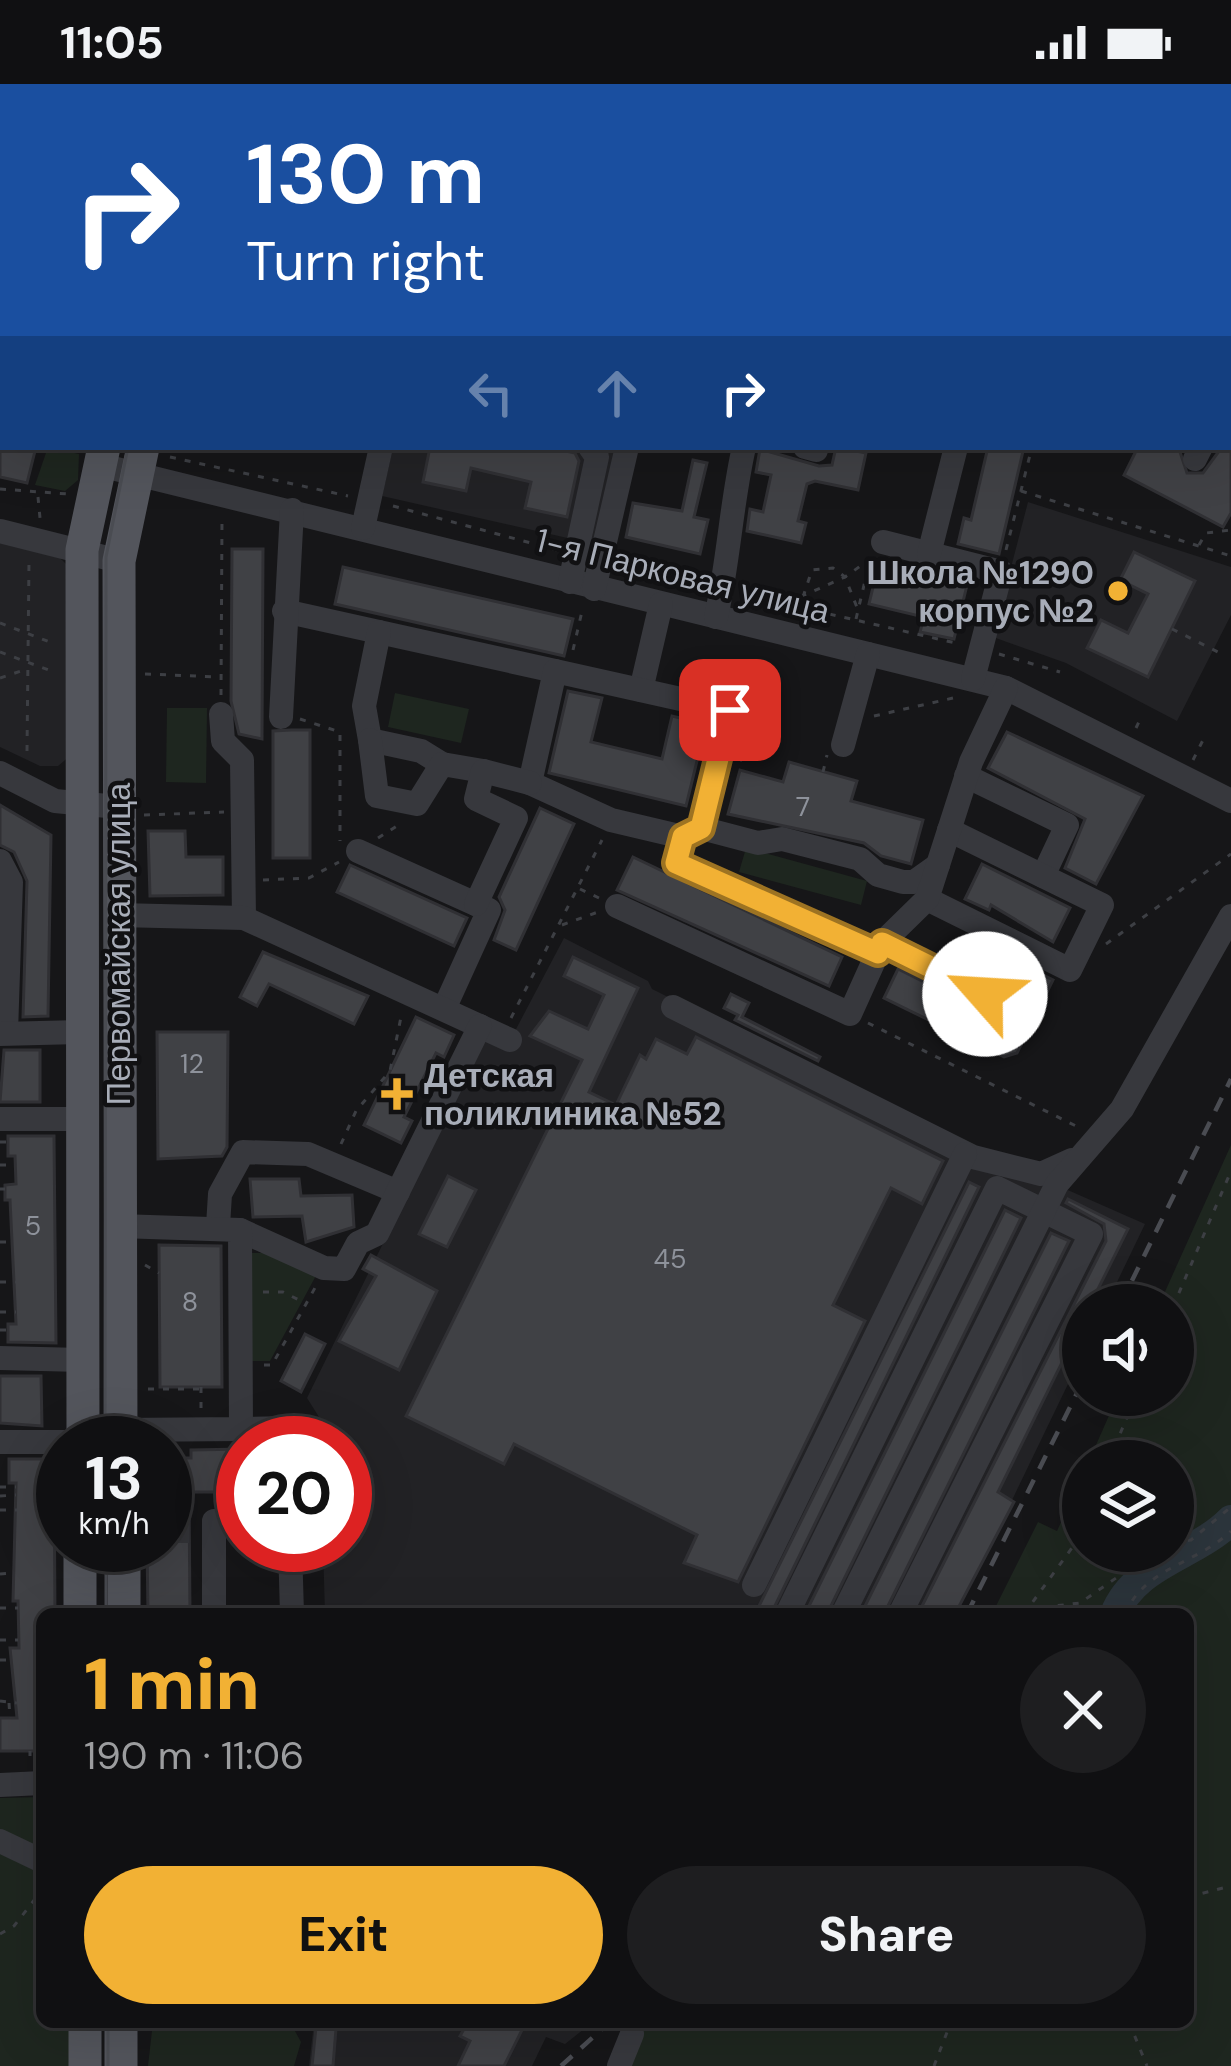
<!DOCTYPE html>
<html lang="en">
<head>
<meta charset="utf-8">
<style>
	:root { --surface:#101012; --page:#1e1e20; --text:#f1f3f6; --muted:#9c9d9f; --line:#303032; --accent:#f2b134 }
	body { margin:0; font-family:"DM Sans",sans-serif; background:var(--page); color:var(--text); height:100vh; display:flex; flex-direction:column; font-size:45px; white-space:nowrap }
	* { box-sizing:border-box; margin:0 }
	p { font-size:39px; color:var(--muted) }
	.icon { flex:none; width:66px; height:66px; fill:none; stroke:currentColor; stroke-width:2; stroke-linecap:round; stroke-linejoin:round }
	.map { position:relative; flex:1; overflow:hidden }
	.side { position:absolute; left:36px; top:1524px; width:1158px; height:420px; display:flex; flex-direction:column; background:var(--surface); border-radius:18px; box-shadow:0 12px 48px #0002,0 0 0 3px var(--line) }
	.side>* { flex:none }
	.top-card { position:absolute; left:0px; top:0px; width:1233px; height:366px; box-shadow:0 12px 48px #0002,0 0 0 3px var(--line); background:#1a4fa0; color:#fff; overflow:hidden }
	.tools { position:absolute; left:1062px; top:1200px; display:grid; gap:24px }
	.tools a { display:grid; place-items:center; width:132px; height:132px; border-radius:50%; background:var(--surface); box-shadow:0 12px 48px #0002,0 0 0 3px var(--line); font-size:60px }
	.speed { position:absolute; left:36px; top:1332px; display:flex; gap:24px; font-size:60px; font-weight:700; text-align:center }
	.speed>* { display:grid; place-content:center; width:156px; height:156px; border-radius:50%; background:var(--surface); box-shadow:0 12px 48px #0002,0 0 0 3px var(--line); line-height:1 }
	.speed small { font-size:30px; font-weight:400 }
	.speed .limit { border:18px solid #d22; background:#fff; color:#111 }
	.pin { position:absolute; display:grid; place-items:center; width:102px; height:102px; color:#fff; margin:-51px; border-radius:24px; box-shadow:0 6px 18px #0006 }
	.me { position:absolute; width:132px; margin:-66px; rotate:296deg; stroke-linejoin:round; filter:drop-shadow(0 0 9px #0008) }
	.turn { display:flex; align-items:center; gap:42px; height:252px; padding:0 48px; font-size:54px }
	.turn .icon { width:156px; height:156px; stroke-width:2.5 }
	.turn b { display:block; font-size:84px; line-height:102px }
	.lanes { display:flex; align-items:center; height:114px; padding:0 48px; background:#0003; justify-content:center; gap:60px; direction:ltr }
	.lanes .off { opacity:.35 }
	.round { display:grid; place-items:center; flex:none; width:126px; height:126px; border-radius:63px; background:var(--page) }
	.head { display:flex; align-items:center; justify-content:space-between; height:204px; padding:0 48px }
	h1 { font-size:72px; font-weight:800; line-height:90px; color:var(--accent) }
	.primary-button { display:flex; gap:24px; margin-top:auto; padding:24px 48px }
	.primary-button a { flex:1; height:138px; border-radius:72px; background:var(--accent); color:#111; font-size:48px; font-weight:800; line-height:138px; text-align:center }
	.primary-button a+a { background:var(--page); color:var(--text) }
	.status { display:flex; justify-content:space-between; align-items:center; height:84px; padding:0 60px; background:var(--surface); direction:ltr }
	.status svg { height:33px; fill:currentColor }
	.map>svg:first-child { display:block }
	.built { fill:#222225 }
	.green { fill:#1e261f }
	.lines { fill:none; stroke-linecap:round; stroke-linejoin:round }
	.river { stroke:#2c353c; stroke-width:30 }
	.building { fill:#404145; stroke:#303034; stroke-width:3 }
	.minor-tunnel { stroke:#333438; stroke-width:24; stroke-dasharray:24 12; stroke-linecap:butt }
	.path { stroke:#3d3f44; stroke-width:3; stroke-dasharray:6 9; stroke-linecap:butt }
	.minor { stroke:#37383d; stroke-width:24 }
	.major { stroke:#53555c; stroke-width:33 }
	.tram { stroke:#4a4c52; stroke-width:3 }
	.rail { stroke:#4a4c52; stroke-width:4.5; stroke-dasharray:15 12; stroke-linecap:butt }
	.route-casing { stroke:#9d7322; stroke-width:30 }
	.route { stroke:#f2b134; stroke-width:21 }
	.poi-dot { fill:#f2b134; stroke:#111113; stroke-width:4.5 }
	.labels { text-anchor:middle; stroke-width:9; stroke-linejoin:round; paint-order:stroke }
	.number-label { font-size:27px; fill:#8e929b }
	.poi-label { font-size:33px; font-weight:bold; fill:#a8adb8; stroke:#111113; text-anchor:end }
	.street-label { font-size:33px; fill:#a8adb8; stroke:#111113 }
</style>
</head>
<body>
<div class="status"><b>11:05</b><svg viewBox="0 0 49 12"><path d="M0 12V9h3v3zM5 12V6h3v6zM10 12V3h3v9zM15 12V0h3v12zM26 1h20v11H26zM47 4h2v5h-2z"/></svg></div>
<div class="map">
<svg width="1231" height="1982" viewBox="0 0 1231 1982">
	<rect width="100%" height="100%" fill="#161618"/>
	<g class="built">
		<polygon points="393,363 616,363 594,460 382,412"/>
		<polygon points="1028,418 1231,483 1231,531 1177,637 1066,579 993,553"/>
		<polygon points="0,458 60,474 67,481 71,671 58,682 40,682 0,663"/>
		<polygon points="564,854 648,897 652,905 972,1064 1145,1140 1106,1221 1083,1221 1083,1269 957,1530 325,1530 323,1461 345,1461 345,1359 320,1359 319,1333 307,1314 483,956 505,966"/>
		<polygon points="314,1938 593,1938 565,1960 546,1953 532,1982 309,1982"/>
	</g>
	<g class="green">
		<polygon points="48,363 79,370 78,396 65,407 35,401"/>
		<polygon points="395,609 469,625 461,659 388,643"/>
		<polygon points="167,624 207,624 206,699 166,698"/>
		<polygon points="746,764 867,797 861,821 739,788"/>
		<polygon points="1231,1061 1231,1982 624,1982 639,1938 1188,1938 1188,1530 992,1530 1038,1438 1057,1447 1083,1390 1083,1467 1173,1467 1173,1377 1089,1377 1118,1311 1173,1311 1173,1221 1159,1221"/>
		<polygon points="244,1169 284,1169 319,1186 270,1277 245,1277"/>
		<polygon points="42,1713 42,1767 0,1747 0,1714"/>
		<polygon points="0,1770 42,1789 42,1938 75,1938 74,1982 0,1982"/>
		<polygon points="153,1938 290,1938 301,1958 294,1982 148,1982"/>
	</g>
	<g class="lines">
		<path class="river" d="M1115,1530C1135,1479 1196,1472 1231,1436"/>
	</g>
	<g class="building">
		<polygon points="1231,345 1231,429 1223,443 1124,391 1138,363 1171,363 1180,368 1187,389 1203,389 1222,363 1230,363"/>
		<polygon points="0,363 36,363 27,399 0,393"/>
		<polygon points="430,363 548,363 575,369 579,377 567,433 525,424 531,398 471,384 466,407 423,398"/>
		<polygon points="836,363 866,369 858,406 815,397 807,400 798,437 806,439 801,459 747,447 750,425 763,428 771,391 756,388 760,365 819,382 832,381"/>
		<polygon points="988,363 1024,363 999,470 958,460 964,434 971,436"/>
		<polygon points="693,376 707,379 694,433 708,436 700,470 626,453 633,419 682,427"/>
		<polygon points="232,465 263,465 262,655 239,650 231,617"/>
		<polygon points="1134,468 1195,497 1148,593 1087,564 1101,536 1128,549 1148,510 1120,496"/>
		<polygon points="879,478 968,497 954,555 920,548 924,533 869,520"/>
		<polygon points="343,483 573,535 564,572 335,520"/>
		<polygon points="568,607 602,614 591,658 662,675 672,632 706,640 686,722 549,689"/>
		<polygon points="291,646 310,646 310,774 273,774 273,647"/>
		<polygon points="1007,648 1143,712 1096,800 1065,784 1085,735 988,684"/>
		<polygon points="789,678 857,697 851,717 923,736 911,780 881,772 864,759 728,730 740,686 783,698"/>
		<polygon points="0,721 51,751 48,932 23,933 27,797 14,768 0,761"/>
		<polygon points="540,724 574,740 516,866 494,856 505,826 499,813"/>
		<polygon points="148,747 185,747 186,773 223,773 223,811 150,812"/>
		<polygon points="633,773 842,873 829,902 617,806"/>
		<polygon points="982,780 1070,824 1053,858 991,821 989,826 965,815"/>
		<polygon points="350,781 467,834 454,862 337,808"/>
		<polygon points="263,868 368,912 354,940 269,900 257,922 240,913"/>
		<polygon points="573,873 638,904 589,1008 616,1021 640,971 646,975 656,955 687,970 696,953 943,1077 922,1120 891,1104 833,1221 865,1237 738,1498 684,1479 697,1451 514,1360 504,1380 406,1332 582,976 530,952 549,927 588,945 604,911 564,892"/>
		<polygon points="1019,879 1053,896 1017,969 1004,973 884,914 898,885 978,925 995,926"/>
		<polygon points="731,910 749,919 742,933 820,973 818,977 735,936 738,931 724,924"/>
		<polygon points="416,933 454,951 444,973 436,969 404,1033 412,1037 401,1059 364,1041"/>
		<polygon points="157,948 228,948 227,1063 222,1072 158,1075"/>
		<polygon points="4,966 40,966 40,1018 0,1018"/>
		<polygon points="8,1052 54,1052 56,1259 8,1258 8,1240 16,1240 10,1116 5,1116 5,1101 16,1100 15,1072 8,1072"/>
		<polygon points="448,1092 476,1106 447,1163 419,1150"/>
		<polygon points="250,1095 299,1095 301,1112 352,1111 354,1143 306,1158 302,1132 253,1133"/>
		<polygon points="969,1098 979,1103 771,1530 755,1530"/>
		<polygon points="1068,1115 1128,1145 1090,1221 1083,1221 1083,1236 998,1408 1014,1418 955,1530 918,1530 1106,1157 1104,1140 1066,1119"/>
		<polygon points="1005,1126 1021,1134 827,1530 805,1530"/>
		<polygon points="1051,1149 1069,1157 884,1530 861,1530"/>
		<polygon points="159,1161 221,1162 222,1303 160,1303"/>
		<polygon points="371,1171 437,1207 399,1286 339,1257 376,1192 363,1185"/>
		<polygon points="305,1250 325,1260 301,1308 281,1297"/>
		<polygon points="0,1292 41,1292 42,1342 0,1339"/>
		<polygon points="243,1365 243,1408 189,1408 190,1530 148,1530 147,1461 165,1461 165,1374 191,1374 191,1366"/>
		<polygon points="9,1375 54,1375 55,1530 42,1530 42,1667 0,1667 0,1634 17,1634 10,1564 19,1564 18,1517 13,1517 16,1399 9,1399"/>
		<polygon points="468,1938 526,1938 504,1982 458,1982 470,1957 460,1952"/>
		<polygon points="316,1943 336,1945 333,1982 312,1982"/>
	</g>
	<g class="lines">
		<polyline class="minor-tunnel" points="165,1447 190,1447"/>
		<g class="path">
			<polyline points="432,0 443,3"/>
			<polyline points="170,373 348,412"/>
			<polyline points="0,405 68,410"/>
			<polyline points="1021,407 1231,472"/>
			<polyline points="38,413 40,434"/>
			<polyline points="393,422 557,466"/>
			<polyline points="1199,461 1206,449 1231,446"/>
			<polyline points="1006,466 1032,363"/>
			<polyline points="619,481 703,501"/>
			<polyline points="742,510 960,560"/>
			<polyline points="803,513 812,486 833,484 845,493 858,526"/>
			<polyline points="787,519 845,493 873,473"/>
			<polyline points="856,535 869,480"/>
			<polyline points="0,539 55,560"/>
			<polyline points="1172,545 1218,568"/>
			<polyline points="573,566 583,523"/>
			<polyline points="0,568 54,588"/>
			<polyline points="999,570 1060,588"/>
			<polyline points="145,590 219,593"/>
			<polyline points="0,594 27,585"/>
			<polyline points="221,611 222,435"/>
			<polyline points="874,632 953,614"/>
			<polyline points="300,635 340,648 340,757"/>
			<polyline points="1136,644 1142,631"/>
			<polyline points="27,667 29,477"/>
			<polyline points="1193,676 1203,656"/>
			<polyline points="740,677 774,643"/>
			<polyline points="823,688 827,671"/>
			<polyline points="144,731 224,728"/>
			<polyline points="378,754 400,740"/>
			<polyline points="263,796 309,794 339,778"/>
			<polyline points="580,805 599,814"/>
			<polyline points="562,841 598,828"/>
			<polyline points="1106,860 1231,770"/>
			<polyline points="511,934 602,756"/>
			<polyline points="868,939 1080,1044"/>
			<polyline points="0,1058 8,1058"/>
			<polyline points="341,1060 356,1027 390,987 401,933"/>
			<polyline points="0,1081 15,1081"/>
			<polyline points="0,1105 5,1105"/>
			<polyline points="0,1158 10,1158"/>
			<polyline points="145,1181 159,1189"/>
			<polyline points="0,1198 16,1198"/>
			<polyline points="263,1208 283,1208 305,1219"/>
			<polyline points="1173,1223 1231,1087"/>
			<polyline points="0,1228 16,1228"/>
			<polyline points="0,1246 8,1246"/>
			<polyline points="264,1281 272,1281 316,1202"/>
			<polyline points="201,1303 201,1325"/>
			<polyline points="148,1305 201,1305"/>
			<polyline points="1109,1377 1136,1311"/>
			<polyline points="0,1403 16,1403"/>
			<polyline points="54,1407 63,1407"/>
			<polyline points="0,1412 16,1411"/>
			<polyline points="0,1426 17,1426"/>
			<polyline points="1173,1459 1191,1456 1231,1423"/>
			<polyline points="0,1490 13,1489"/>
			<polyline points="0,1524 18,1524"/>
			<polyline points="1028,1525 1080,1519 1155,1467"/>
			<polyline points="1024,1530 1074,1461 1083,1439"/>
			<path d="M1125,1530C1145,1483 1197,1480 1231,1447"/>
			<polyline points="0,1556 18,1556"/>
			<polyline points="0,1576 11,1576"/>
			<polyline points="0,1617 17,1619"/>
			<polyline points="9,1619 10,1634"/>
			<polyline points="30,1667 30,1672"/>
			<polyline points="1188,1813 1231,1802"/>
			<polyline points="0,1850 14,1842 42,1806"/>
			<polyline points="1129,1938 1147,1982"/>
			<polyline points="934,1982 951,1938"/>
		</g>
		<g class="minor">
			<polyline points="283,0 295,3"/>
			<polyline points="97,3 98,0"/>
			<polyline points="589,3 589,0"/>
			<polyline points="854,3 854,0"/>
			<polyline points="1068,3 1069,0"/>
			<polyline points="1144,3 1144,0"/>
			<polyline points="1230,43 1231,38"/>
			<polyline points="1230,92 1231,93"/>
			<polyline points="1230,174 1231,175"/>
			<polyline points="1230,242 1231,240"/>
			<polyline points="1230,279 1231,280"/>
			<polyline points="1230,308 1231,306"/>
			<polyline points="0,341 3,342"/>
			<polyline points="805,363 816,366"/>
			<polyline points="1195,375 1201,363"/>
			<polyline points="100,381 1006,604 1231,717"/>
			<polyline points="363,444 381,363"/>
			<polyline points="0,447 119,477"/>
			<polyline points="883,458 1001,488 973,595"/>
			<polyline points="929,470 956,363"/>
			<polyline points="570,498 597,373 590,363"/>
			<polyline points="594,505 627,363"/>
			<polyline points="284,527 555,587"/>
			<path d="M716,533C729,476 731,420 744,363"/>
			<polyline points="379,548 364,622 370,656 421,667 442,680"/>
			<polyline points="641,606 661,520"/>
			<polyline points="221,630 223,657 242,676 244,834"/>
			<polyline points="281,633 292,426"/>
			<polyline points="370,656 377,712 417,720 442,680 483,687"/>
			<polyline points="843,661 868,570"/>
			<polyline points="0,689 55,717 118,723"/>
			<polyline points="966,692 1067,741 1043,792"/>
			<polyline points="701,744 730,626 555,587 530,699 611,736 683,753 701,744 758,759 782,755 860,775 878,791 903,798 914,798 938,781"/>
			<polyline points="683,753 676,779 878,869"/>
			<polyline points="358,767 489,826 444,925"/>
			<polyline points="0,777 11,798 6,949"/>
			<polyline points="927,815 1070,886 1102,821 949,746"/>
			<polyline points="476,820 516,734 476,715 483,687 530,699"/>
			<polyline points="617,822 850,930 882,859 927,815 971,678 1006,604"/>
			<polyline points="118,831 244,834 510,956"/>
			<polyline points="882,859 985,910 1011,857"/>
			<polyline points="673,923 973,1073 1041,1090 1072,1076"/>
			<polyline points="0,950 80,948"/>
			<polyline points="0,1035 83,1035"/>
			<polyline points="218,1142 220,1110 243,1068 308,1070 398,1108"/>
			<polyline points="240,1146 324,1184 344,1185 358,1159 377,1150 480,942"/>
			<polyline points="0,1274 82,1276"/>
			<polyline points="241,1345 289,1344 289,1359"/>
			<polyline points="0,1358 83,1358 121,1346 241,1345 240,1146 119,1142"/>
			<polyline points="290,1461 292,1530"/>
			<polyline points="754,1501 965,1070"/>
			<polyline points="214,1530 214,1437 243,1437"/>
			<polyline points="787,1530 997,1104 1091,1150 900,1530"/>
			<polyline points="843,1530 1057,1100 1122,1025 1231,832"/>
			<polyline points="0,1701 42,1699"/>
			<polyline points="0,1757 42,1777"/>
			<polyline points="619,1982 632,1950"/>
		</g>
		<g class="major">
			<polyline points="198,3 199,0"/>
			<polyline points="227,3 228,0"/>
			<polyline points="83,1359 82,466 104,363"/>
			<polyline points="121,1359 119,477 143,363"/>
			<polyline points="124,1461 124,1530"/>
			<polyline points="80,1530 80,1461"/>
			<polyline points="85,1938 85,1982"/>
			<polyline points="121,1938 121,1982"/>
		</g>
		<g class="tram">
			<polyline points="209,3 209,0"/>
			<polyline points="105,1359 106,473 128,363"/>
			<polyline points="106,1461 106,1530"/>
			<polyline points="108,1938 108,1982"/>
		</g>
		<g class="rail">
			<polyline points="1120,1221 1231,995"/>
			<polyline points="967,1530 1083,1297"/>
			<polyline points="561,1982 610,1938"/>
		</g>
	</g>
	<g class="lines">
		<defs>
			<polyline id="route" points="730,626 701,744 683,753 676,779 878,869 882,859 985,910"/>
		</defs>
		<use href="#route" class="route-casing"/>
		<use href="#route" class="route"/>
	</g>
	<g class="poi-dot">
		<circle cx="1118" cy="507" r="12"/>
		<path d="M391 992h12v12h12v12h-12v12h-12v-12h-12v-12h12z"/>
	</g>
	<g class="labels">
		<g class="number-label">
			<text x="803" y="732">7</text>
			<text x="192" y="989">12</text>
			<text x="33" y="1151">5</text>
			<text x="670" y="1184">45</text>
			<text x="190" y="1227">8</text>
		</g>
		<g class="poi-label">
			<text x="1094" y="500">Школа №1290<tspan x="1094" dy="38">корпус №2</tspan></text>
			<text x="424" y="1003" text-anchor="start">Детская<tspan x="424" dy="38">поликлиника №52</tspan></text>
		</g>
		<g class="street-label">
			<text transform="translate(683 491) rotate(14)" y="12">1-я Парковая улица</text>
			<text transform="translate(118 860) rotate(-90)" y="12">Первомайская улица</text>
		</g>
	</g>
</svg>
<div class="tools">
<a><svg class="icon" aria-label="sound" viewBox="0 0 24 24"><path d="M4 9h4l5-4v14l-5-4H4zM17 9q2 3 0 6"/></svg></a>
<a><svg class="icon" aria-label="layers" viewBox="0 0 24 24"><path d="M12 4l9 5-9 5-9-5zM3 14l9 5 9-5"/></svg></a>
</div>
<div class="speed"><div>13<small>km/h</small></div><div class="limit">20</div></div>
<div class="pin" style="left:730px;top:626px;background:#d93025"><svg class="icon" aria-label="arrive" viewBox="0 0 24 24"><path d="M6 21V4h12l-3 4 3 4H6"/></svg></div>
<svg class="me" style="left:985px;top:910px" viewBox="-20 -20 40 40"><circle r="19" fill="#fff"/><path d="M0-13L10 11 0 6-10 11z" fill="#f2b134"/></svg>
<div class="top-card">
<div class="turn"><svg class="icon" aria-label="right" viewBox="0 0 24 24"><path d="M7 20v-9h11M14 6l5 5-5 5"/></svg><div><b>130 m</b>Turn right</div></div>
<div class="lanes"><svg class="icon off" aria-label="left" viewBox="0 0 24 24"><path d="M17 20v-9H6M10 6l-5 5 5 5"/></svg><svg class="icon off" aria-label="ahead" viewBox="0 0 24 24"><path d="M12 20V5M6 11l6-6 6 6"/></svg><svg class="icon" aria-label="right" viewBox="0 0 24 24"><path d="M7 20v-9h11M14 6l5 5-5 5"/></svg></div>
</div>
<section class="side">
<div class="head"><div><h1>1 min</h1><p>190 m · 11:06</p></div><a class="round"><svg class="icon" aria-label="close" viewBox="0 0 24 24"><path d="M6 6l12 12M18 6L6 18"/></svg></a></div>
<div class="primary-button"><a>Exit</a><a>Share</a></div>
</section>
</div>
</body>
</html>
